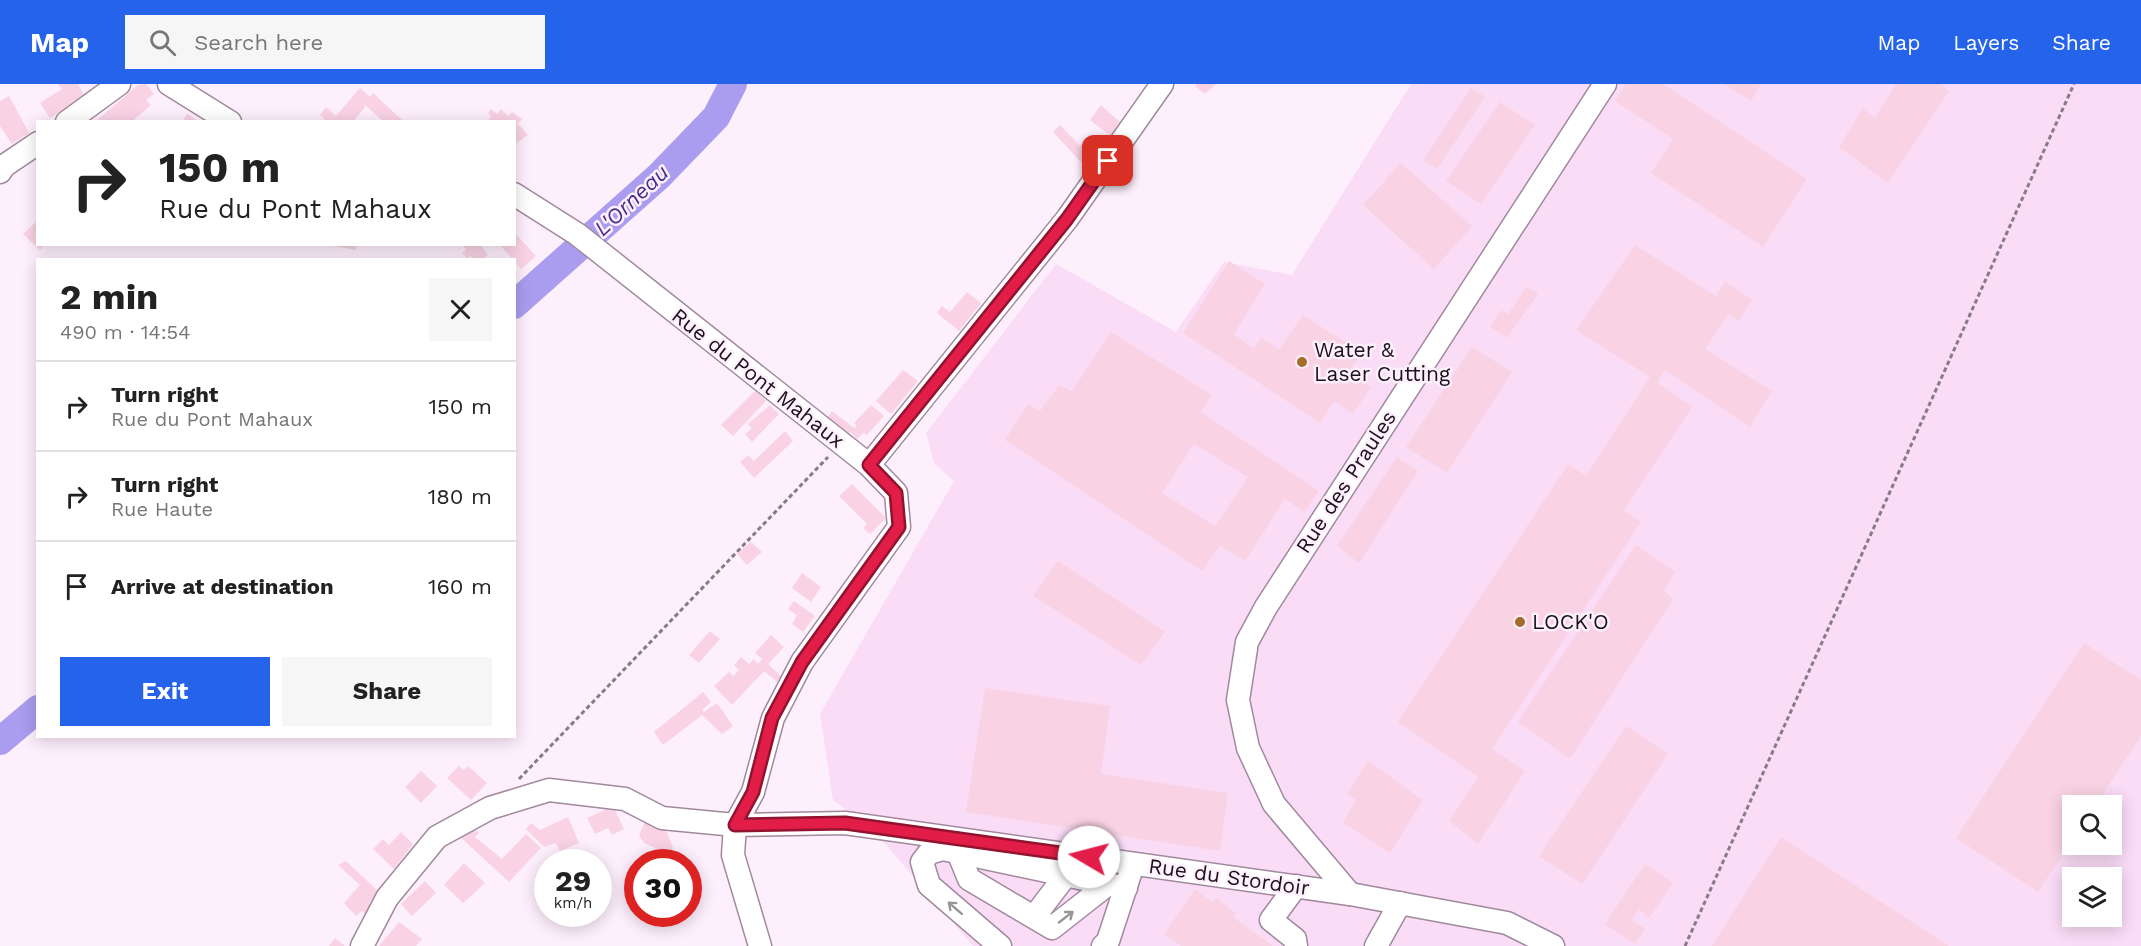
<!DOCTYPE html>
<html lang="en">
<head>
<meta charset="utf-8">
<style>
	:root { --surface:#fff; --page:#f6f6f6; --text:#222; --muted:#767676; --line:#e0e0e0; --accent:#2563eb }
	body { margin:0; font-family:"Work Sans",sans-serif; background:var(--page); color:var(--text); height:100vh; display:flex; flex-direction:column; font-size:22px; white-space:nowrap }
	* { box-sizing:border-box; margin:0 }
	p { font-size:20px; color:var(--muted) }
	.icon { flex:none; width:33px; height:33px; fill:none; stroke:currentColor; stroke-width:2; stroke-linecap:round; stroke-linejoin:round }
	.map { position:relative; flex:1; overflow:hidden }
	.sheet { position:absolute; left:36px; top:174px; width:480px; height:480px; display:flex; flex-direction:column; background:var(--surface); border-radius:0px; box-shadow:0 3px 15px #0003 }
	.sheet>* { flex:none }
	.hud { position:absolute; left:36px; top:36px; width:480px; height:126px; border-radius:0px; box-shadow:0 3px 15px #0003; background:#fff; color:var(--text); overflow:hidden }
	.controls { position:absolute; left:2062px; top:711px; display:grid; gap:12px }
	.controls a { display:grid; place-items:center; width:60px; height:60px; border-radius:0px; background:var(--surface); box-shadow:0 3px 15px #0003; font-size:30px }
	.speed { position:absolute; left:534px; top:765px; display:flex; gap:12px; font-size:30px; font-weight:700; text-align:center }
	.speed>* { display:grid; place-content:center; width:78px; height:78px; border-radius:50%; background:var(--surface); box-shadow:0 3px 15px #0003; line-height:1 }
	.speed small { font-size:15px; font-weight:400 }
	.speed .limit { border:9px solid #d22; background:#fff; color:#111 }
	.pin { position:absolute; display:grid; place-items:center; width:51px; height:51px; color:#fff; margin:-26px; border-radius:12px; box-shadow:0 3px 9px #0006 }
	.me { position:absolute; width:66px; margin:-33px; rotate:278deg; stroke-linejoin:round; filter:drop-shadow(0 0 4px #0008) }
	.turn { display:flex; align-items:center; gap:21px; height:126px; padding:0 24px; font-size:27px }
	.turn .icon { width:78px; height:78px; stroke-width:2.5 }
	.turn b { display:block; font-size:42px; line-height:51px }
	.round { display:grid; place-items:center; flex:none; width:63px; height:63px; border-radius:0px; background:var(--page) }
	.overview { display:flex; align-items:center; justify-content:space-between; height:102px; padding:0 24px }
	h1 { font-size:36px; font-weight:700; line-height:45px }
	.button { display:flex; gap:12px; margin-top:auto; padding:12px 24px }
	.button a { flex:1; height:69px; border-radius:0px; background:var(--accent); color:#fff; font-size:24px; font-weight:700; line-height:69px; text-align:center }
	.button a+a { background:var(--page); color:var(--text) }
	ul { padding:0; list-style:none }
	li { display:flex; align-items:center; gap:18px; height:90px; padding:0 24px; border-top:2px solid var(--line) }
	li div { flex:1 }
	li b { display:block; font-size:22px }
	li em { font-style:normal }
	header { display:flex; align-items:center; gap:36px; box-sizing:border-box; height:84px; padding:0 30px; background:var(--accent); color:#fff }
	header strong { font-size:28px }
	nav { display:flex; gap:33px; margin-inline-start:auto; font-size:21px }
	.search { width:420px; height:54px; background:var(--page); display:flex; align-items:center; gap:15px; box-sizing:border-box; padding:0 21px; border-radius:0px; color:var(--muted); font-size:22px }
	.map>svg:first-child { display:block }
	.built { fill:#fbdcf7; fill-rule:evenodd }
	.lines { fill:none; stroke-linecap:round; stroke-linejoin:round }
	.river { stroke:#aa9def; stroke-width:28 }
	.building { fill:#f9d3e4; fill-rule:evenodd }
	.minor-casing { stroke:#a0899d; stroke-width:25 }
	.path { stroke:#877c85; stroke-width:3; stroke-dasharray:4.5 3; stroke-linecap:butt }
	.minor { stroke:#fff; stroke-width:22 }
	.oneway { stroke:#989498 }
	.route-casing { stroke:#92132f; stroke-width:15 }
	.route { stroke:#e11d48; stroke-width:10 }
	.poi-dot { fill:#a56c2a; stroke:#feeffc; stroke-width:2 }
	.labels { text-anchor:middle; stroke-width:5; stroke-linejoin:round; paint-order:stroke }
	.poi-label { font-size:21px; fill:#1a1219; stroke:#feeffc; text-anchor:start }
	.street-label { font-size:21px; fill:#1a1219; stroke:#feeffc }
	.water-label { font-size:22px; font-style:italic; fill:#472d8b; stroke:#feeffc }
</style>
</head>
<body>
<header>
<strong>Map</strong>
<div class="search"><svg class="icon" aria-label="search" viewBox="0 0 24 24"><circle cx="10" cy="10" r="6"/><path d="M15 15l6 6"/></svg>Search here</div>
<nav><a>Map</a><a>Layers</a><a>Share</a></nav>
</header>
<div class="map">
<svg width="2141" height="862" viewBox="0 0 2141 862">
	<rect width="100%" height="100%" fill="#feeffc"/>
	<path class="built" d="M1411,0H2141V862H973L876,749L833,716L820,630L954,397L934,379L926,349L1056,180L1176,248L1224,178L1292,191ZM2073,722H2112V760H2073ZM2073,794H2112V832H2073Z"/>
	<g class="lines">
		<g class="river">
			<polyline points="514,221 659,92 716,33 733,0"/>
			<polyline points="0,657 38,625"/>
		</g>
	</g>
	<g class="building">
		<polygon points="58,0 78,0 85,13 50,34 40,19 62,5"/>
		<polygon points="146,0 154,10 146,16 151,21 131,38 95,38 138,1"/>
		<polygon points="1196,0 1216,0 1205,10 1195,2"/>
		<polygon points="1626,0 1663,0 1807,95 1763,163 1651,89 1673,55 1615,17"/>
		<polygon points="1724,0 1761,0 1751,17"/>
		<polygon points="1896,0 1940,0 1949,7 1888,99 1839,63 1863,24 1875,34"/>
		<polygon points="360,4 370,13 373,9 402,36 384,38 364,20 365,23 353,38 327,38 320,31 326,23 336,32"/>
		<polygon points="1471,4 1485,13 1437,85 1423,77"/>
		<polygon points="9,12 29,49 12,60 0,42 0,17"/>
		<polygon points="1500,18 1535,41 1481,120 1446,97"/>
		<polygon points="1101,21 1122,40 1112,53 1090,36"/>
		<polygon points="491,25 497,30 501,25 508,32 512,28 522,35 518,40 528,51 514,61 514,38 487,38 491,32 488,29"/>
		<polygon points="187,29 199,38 182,38"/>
		<polygon points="1060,41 1080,62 1085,57 1091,64 1096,57 1109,66 1092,90 1053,48"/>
		<polygon points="1401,79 1472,142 1434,185 1363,121"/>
		<polygon points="38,136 38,160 46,160 40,166 23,150"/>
		<polygon points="514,148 536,172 521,185 501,162 514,160"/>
		<polygon points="322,160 357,160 356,166"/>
		<polygon points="463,160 480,160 488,171 481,176 473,176 471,172 467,174 462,169 466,166"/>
		<polygon points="1635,161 1716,212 1725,197 1752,216 1739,237 1729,230 1705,265 1772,307 1750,343 1665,286 1657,298 1692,323 1624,426 1641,438 1492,665 1525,687 1478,760 1449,737 1478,693 1398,638 1568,380 1586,392 1650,293 1576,246"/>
		<polygon points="1229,177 1265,200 1234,250 1254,265 1261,253 1279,265 1303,231 1362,269 1349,288 1371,303 1353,330 1334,317 1320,339 1183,249"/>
		<polygon points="1527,202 1538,210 1507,254 1490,243 1501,226 1508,230"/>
		<polygon points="967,208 981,219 959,247 937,229 942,222 950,228"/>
		<path d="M1111,248L1212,311L1201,328L1319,407L1304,428L1285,415L1245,477L1220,462L1202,487L1005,356L1028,320L1040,327L1059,301L1072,307ZM1194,360L1248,393L1215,442L1162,409Z"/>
		<polygon points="1472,263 1512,288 1447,389 1406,363"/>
		<polygon points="903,286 918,297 891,330 876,317"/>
		<polygon points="755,307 766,317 733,352 721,341"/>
		<polygon points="770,321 779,330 752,358 745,350 752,344 748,340"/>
		<polygon points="871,321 884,332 867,351 863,349 857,355 851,348 845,354 823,340 832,327 854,344 857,341 854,339"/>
		<polygon points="785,347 793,357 754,394 740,378 748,371 754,377"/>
		<polygon points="1397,373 1418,387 1359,479 1337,462"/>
		<polygon points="852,400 886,434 870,450 863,444 867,440 839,412"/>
		<polygon points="751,458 762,468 747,481 737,470"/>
		<polygon points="1636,461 1675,488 1664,506 1673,515 1570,675 1518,638"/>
		<polygon points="1058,477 1165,548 1141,581 1033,512"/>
		<polygon points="802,489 821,503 811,518 792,504"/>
		<polygon points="794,517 815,532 803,548 792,540 797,531 788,525"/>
		<polygon points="710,547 720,555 699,579 689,571"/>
		<polygon points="771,551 784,563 768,580 781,592 777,598 764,587 732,621 714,602 729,588 733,592 739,586 734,581 741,573 749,580 754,575 758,580 762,575 755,569"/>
		<polygon points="2084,559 2141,596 2141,652 2095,722 2073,722 2073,755 2038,808 1956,754"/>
		<polygon points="985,604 1110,622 1101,690 1228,709 1220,767 966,728"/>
		<polygon points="703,608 711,618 702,626 704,628 717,619 733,642 722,650 702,631 663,661 654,648"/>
		<polygon points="1626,642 1668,670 1582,800 1539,772"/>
		<polygon points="1368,677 1423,716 1390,769 1343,739 1356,716 1347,710"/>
		<polygon points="459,682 464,686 468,682 487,699 471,716 447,694"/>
		<polygon points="421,687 437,702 421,719 405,703"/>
		<polygon points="613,722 624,745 612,751 608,744 595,750 587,734"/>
		<polygon points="568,733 579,759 560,767 556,759 544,763 526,745 531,739 540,746"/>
		<polygon points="645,738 667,748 673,764 670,766 669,764 666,769 644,759 639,751"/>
		<polygon points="470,741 479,749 475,753 502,775 526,750 541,764 509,798 459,752"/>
		<polygon points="401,748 413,760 394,785 373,765 383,755 389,761"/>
		<polygon points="1781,753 1949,862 1712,862"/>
		<polygon points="346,777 379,808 369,819 372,822 365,830 362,827 356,832 344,819 360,801 338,781"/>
		<polygon points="464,779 485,799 463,819 444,801"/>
		<polygon points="1645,780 1673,799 1649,834 1639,825 1632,836 1645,845 1635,860 1605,840"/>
		<polygon points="425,797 436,809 412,832 401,820"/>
		<polygon points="1195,805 1212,818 1216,814 1236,829 1233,833 1273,862 1181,862 1164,850"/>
		<polygon points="399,838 422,855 416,862 379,862"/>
		<polygon points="335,854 345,862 329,862"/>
	</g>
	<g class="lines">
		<defs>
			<g id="minor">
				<polyline points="169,0 230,38"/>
				<polyline points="67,38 119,0"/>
				<polyline points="0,88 4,82 38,59"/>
				<polyline points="514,110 577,150 869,381 896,409 899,443 802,578 773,634 753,708 735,741 733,771 760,862"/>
				<polyline points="869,381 1067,135 1162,0"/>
				<polyline points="958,768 969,795 1052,844 1108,800"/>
				<polyline points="1296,802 1271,836 1295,855 1296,862"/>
				<polyline points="1350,810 1274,720 1248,664 1238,616 1247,558 1266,523 1605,0"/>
				<polyline points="1034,833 1066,791"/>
				<polyline points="362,862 387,814 437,753 490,724 549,706 625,715 662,734 735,741 845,739 1350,810 1507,839 1553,862"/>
				<polyline points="1000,862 929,801 922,778 929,769 943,765 1126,804"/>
				<polyline points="1103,862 1108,857 1130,790"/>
				<polyline points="1376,862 1400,819"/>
			</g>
		</defs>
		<use href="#minor" class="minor-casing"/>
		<g class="path">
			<polyline points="519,695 828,373"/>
			<polyline points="1685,862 2074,0"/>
		</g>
		<use href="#minor" class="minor"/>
	</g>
	<defs><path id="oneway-shaft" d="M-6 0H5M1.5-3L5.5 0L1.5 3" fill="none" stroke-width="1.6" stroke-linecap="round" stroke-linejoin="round" transform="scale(1.5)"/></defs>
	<g class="oneway">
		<use href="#oneway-shaft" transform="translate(955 824) rotate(-139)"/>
		<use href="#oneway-shaft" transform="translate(1066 833) rotate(-38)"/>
	</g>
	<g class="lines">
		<defs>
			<polyline id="route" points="1089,773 845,739 735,741 753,708 772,634 802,578 899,443 896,409 869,381 1067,135 1108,77"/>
		</defs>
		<use href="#route" class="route-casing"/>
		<use href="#route" class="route"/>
	</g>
	<g class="poi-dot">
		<circle cx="1302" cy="278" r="6"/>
		<circle cx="1520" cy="538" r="6"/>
	</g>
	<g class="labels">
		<g class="poi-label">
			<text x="1314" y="273">Water &amp;<tspan x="1314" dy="24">Laser Cutting</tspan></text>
			<text x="1532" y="545">LOCK'O</text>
		</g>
		<g class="street-label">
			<text transform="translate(758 294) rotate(38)" y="7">Rue du Pont Mahaux</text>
			<text transform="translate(1346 398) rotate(-57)" y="7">Rue des Praules</text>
			<text transform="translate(1229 793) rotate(8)" y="7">Rue du Stordoir</text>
		</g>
		<g class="water-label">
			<text transform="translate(631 116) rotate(-43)" y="8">L'Orneau</text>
		</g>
	</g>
</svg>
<div class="controls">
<a><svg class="icon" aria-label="search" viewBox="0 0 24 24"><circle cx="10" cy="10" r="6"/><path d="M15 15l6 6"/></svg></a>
<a><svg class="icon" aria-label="layers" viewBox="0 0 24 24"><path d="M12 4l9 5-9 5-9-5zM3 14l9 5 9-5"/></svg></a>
</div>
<div class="speed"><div>29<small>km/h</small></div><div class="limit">30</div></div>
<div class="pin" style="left:1108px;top:77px;background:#d93025"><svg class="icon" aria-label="arrive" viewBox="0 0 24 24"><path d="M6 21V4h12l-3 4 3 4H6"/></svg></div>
<svg class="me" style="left:1089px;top:773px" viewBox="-20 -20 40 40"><circle r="19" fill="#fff"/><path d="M0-13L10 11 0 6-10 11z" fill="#e11d48"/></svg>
<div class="hud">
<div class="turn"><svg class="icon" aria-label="right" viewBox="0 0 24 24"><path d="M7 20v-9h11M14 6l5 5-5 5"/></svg><div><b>150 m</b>Rue du Pont Mahaux</div></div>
</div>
<section class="sheet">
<div class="overview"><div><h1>2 min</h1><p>490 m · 14:54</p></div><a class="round"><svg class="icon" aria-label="close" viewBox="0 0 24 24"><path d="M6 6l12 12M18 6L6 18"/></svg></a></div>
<ul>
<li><svg class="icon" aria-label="right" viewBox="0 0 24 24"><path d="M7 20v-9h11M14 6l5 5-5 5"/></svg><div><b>Turn right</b><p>Rue du Pont Mahaux</p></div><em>150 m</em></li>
<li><svg class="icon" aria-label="right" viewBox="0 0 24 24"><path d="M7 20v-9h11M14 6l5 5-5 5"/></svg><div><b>Turn right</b><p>Rue Haute</p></div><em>180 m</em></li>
<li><svg class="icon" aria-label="arrive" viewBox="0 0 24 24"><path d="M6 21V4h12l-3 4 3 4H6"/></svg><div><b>Arrive at destination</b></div><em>160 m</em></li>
</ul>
<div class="button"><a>Exit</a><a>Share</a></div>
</section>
</div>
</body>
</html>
